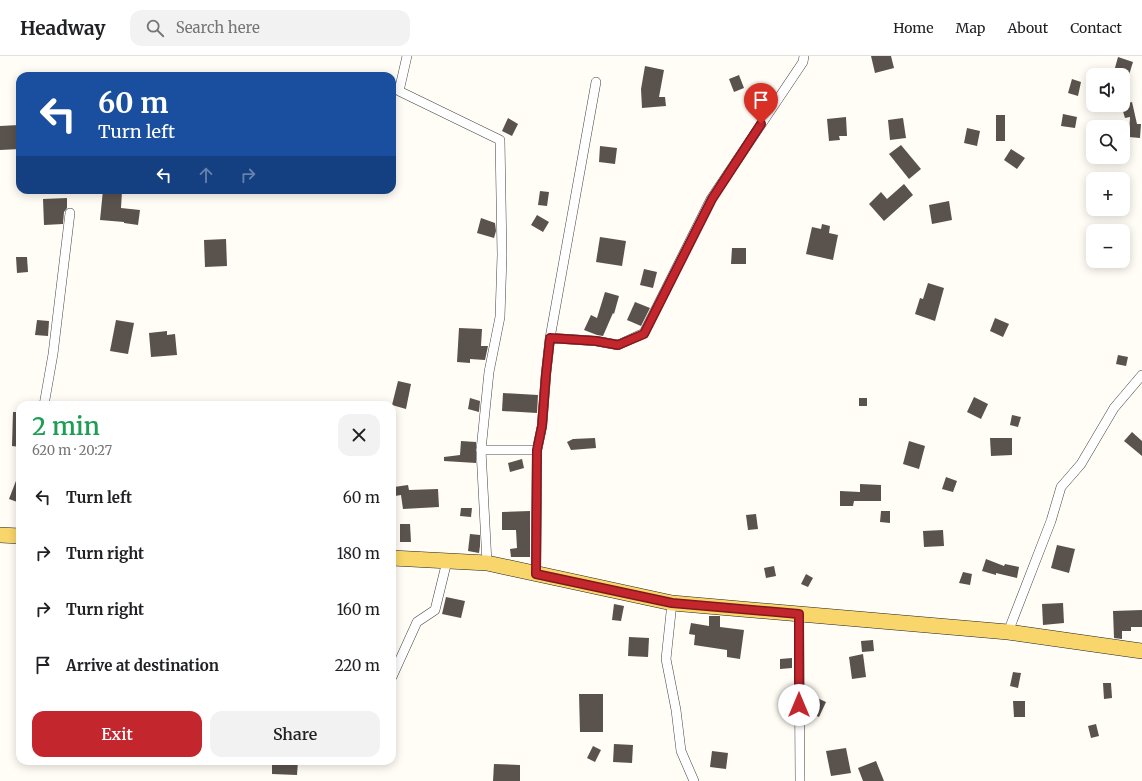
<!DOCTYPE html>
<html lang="en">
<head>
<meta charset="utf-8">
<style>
	:root { --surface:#fff; --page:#f2f2f2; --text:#202124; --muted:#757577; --line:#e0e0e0; --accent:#c4262e }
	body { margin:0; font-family:Merriweather,serif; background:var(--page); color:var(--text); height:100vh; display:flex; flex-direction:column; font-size:15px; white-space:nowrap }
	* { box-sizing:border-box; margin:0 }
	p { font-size:13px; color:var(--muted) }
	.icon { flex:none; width:22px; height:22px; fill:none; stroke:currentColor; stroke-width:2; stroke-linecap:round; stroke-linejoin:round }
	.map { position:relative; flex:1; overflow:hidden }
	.details { position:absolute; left:16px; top:345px; width:380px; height:364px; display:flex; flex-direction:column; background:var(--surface); border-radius:12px; box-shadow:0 2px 10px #0003 }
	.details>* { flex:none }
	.top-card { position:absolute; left:16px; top:16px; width:380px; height:122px; border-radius:12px; box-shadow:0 2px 10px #0003; background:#1a4fa0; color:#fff; overflow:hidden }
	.tools { position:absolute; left:1086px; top:12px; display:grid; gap:8px }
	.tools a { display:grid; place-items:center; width:44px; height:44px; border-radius:8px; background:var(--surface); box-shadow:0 2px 10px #0003; font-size:20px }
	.pin { position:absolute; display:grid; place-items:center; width:34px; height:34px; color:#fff; margin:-41px -17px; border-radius:50% 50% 50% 0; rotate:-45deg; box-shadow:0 0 4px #0007 }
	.pin .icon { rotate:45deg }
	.me { position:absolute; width:44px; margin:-22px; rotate:0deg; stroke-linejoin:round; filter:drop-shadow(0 0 3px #0008) }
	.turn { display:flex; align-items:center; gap:14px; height:84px; padding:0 16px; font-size:18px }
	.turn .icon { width:52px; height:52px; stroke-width:2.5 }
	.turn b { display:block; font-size:28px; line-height:34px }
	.lanes { display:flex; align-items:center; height:38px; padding:0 16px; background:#0003; justify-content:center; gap:20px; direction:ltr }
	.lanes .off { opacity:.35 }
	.round { display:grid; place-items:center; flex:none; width:42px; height:42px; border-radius:12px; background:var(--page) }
	.overview { display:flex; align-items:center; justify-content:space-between; height:68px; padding:0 16px }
	h1 { font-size:24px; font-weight:600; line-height:30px; color:#1e9e55 }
	.primary-button { display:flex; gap:8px; margin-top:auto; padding:8px 16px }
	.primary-button a { flex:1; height:46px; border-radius:12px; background:var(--accent); color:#fff; font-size:16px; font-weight:600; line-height:46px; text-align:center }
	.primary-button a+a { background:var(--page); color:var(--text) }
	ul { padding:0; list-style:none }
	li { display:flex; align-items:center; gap:12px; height:56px; padding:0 16px }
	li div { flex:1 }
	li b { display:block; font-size:15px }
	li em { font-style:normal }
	header { display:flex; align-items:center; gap:24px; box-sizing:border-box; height:56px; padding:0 20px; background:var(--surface); border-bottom:1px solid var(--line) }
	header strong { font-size:19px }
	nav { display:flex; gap:22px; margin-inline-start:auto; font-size:14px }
	.search { width:280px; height:36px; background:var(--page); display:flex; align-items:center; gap:10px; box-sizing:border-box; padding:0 14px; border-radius:12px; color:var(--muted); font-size:15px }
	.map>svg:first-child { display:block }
	.building { fill:#5a524d }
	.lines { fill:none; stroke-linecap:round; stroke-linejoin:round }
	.street-casing { stroke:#444; stroke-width:10 }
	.primary-casing { stroke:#222; stroke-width:16 }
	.street { stroke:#fff; stroke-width:9 }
	.primary { stroke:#f9d66b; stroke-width:15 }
	.route-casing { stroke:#7f191e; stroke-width:10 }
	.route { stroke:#c4262e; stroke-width:7 }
</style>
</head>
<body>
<header>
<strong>Headway</strong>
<div class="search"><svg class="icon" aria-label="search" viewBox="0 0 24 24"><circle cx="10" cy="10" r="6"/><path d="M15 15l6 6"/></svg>Search here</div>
<nav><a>Home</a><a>Map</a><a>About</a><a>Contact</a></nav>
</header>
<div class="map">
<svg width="1142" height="725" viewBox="0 0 1142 725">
	<rect width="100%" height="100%" fill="#fffdf5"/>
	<g class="building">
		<polygon points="871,0 891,0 894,12 875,17"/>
		<polygon points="1118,1 1133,6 1129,19 1113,19"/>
		<polygon points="645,10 664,14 659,41 665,41 666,50 642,52 641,33"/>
		<polygon points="739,19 744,32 734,36 729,23"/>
		<polygon points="1072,23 1081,26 1078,40 1068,37"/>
		<polygon points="1132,46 1137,68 1141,68 1140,82 1129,81 1130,61 1125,62 1121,49"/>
		<polygon points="1063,58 1077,61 1075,72 1061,70"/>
		<rect x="996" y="59" width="9" height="26"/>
		<polygon points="846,61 847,80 839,80 840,84 829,85 827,63"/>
		<polygon points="508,62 518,68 512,80 502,75"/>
		<polygon points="903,62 906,82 890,84 888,64"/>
		<polygon points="19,69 20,93 0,94 0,70"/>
		<polygon points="967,72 980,75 977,90 964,87"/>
		<polygon points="901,89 921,113 909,123 889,98"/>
		<polygon points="600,90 617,92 615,108 599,106"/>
		<polygon points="1011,93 1025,102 1017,113 1004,104"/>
		<polygon points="904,128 913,139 884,165 869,148 881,136 887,143"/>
		<polygon points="103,134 122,135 121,152 140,154 138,169 124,167 124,166 100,164"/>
		<polygon points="540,135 549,136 547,150 538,149"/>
		<polygon points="67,142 67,152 64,156 63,168 44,169 43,143"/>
		<polygon points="949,145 952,164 932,168 929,149"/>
		<polygon points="537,159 549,166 543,176 531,169"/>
		<polygon points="481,162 495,167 496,175 494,182 477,177"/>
		<polygon points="822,168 830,170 829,177 838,179 833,204 806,198 812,171 821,173"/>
		<polygon points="600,181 626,185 622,210 596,206"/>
		<polygon points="226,183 227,210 205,211 204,184"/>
		<polygon points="732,192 746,192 746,208 731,208"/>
		<polygon points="16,201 27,201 28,216 17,217"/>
		<polygon points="644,213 657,216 653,232 640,229"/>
		<polygon points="928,227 944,232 935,265 915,258 920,242 923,243"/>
		<polygon points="605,236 619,240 614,258 613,257 603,280 597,279 584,274 591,259 597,262"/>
		<polygon points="635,246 650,252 641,270 627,264"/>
		<polygon points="995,262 1009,268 1003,281 990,275"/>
		<polygon points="37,264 49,265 48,280 35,279"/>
		<polygon points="116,264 134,267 128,298 110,295"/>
		<polygon points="459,272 482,273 481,290 488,290 485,304 470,303 470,307 457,306"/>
		<polygon points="167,275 167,279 175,278 177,299 151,301 149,277"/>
		<polygon points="1118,299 1128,301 1126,310 1116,308"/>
		<polygon points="398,325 411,328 406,353 392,349"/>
		<polygon points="503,337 538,339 537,357 502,355"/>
		<polygon points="974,341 988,348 981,363 967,356"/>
		<polygon points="470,342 480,345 479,356 468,353"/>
		<rect x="859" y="342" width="8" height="8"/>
		<polygon points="13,356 20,356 20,391 12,390"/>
		<polygon points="1012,359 1021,361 1018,371 1010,369"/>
		<polygon points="1132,376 1142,385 1142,400 1124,385"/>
		<polygon points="595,382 596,392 571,394 567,386 573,383"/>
		<polygon points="990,382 1012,382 1012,399 991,400"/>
		<polygon points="461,385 476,386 476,407 444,405 444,401 460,399"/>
		<polygon points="909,385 925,390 919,413 903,408"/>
		<polygon points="522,403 524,412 510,416 508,407"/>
		<polygon points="19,417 20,417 20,447 9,443"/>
		<polygon points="946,421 957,425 953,436 942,433"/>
		<polygon points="860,428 881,429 881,445 854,445 853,450 840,450 840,435 860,436"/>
		<polygon points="408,429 409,434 438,433 439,451 403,453 401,439 395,440 394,431"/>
		<polygon points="461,452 472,452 471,461 460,460"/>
		<polygon points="530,455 530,501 511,501 510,493 517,492 516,474 502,474 502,456"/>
		<polygon points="881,455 890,455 890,467 880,466"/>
		<polygon points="756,458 758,473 748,474 746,459"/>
		<polygon points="400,468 410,468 411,486 400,486"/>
		<polygon points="943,474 944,490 924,491 923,475"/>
		<polygon points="470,478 480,479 480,490 479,497 468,495"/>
		<polygon points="1057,489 1075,493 1069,517 1051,512"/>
		<polygon points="986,503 1004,510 1005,508 1019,511 1017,522 996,517 996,519 982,515"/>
		<polygon points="774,510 776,520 766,522 764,512"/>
		<polygon points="963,516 972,518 970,529 959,527"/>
		<polygon points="806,518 813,522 808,531 801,528"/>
		<polygon points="446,541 465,545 461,562 442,558"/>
		<polygon points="1063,547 1064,567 1043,569 1042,548"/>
		<polygon points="614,548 624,550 621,565 612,564"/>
		<polygon points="1142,554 1142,571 1131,571 1131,575 1122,575 1122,583 1114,582 1113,555"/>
		<polygon points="709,560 720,560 720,571 744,574 740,603 727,601 727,594 694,589 695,579 689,578 691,567 709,570"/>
		<polygon points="629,581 649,582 648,601 628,600"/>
		<polygon points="873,584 874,595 862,596 861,585"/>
		<polygon points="863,598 866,621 852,623 849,601"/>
		<polygon points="792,602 792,612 780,613 780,603"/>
		<polygon points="1013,616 1021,617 1018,632 1010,630"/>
		<polygon points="1103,627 1111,627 1112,642 1104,643"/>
		<polygon points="579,638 603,638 603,676 580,676"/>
		<polygon points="817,642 826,646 819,661 810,657"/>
		<polygon points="1013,645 1025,645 1025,661 1014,661"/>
		<polygon points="1096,668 1099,680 1091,682 1088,670"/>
		<polygon points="614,688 633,689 632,707 613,706"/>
		<polygon points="593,690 601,694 595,706 587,702"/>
		<polygon points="846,692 851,717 831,720 826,695"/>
		<polygon points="712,695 728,697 726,713 710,711"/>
		<polygon points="272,705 298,705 297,719 272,718"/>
		<polygon points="876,705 884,725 863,725 858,712"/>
		<polygon points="494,708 520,709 520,725 493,725"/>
	</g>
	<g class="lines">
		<defs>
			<g id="street">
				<polyline points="407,0 399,35 500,84 502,199 500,261 489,316 481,394 487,507"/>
				<polyline points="550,282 596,26"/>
				<polyline points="44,349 53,298 70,157"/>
				<polyline points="481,394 537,394 542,370 546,318 550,282 596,285 618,289 644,277 711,143 803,6 804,0"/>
				<polyline points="536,518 537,394"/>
				<polyline points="672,547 666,603 676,654 681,695 694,725"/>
				<polyline points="799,558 800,725"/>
				<polyline points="1008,576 1051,465 1061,431 1081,408 1114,352 1142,319"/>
				<polyline points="392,621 417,566 435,554 447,505"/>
			</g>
			<g id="primary">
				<polyline points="0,479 20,480"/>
				<polyline points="392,502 487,507 672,547 1008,576 1142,595"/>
			</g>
		</defs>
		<use href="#street" class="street-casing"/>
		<use href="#primary" class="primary-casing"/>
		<use href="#street" class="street"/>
		<use href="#primary" class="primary"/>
	</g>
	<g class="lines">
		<defs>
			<polyline id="route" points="761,68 712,143 644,278 618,289 596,285 550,282 546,318 542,370 537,394 536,518 672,547 799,558 799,649"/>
		</defs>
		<use href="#route" class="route-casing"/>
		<use href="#route" class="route"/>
	</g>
</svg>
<div class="tools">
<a><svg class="icon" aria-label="sound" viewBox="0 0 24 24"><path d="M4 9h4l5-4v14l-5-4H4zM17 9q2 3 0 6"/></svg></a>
<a><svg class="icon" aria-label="search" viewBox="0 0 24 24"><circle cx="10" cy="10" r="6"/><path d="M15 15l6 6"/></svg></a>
<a>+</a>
<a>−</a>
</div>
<div class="pin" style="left:761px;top:68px;background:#d93025"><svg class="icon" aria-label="arrive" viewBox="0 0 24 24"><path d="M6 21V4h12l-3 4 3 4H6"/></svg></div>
<svg class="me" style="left:799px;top:649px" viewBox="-20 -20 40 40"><circle r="19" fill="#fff"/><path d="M0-13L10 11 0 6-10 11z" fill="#c4262e"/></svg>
<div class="top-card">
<div class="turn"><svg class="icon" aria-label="left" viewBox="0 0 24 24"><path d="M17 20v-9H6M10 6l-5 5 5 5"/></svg><div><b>60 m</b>Turn left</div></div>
<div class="lanes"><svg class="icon" aria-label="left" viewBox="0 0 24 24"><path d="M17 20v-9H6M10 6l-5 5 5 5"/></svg><svg class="icon off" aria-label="ahead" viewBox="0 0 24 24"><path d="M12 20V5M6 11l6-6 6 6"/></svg><svg class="icon off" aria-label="right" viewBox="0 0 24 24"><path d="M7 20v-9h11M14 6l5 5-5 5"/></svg></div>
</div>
<section class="details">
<div class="overview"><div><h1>2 min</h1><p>620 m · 20:27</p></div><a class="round"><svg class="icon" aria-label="close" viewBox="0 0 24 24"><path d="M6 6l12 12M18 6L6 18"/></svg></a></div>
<ul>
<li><svg class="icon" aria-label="left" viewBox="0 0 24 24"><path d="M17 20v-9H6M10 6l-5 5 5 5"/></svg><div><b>Turn left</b></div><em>60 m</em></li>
<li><svg class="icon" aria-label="right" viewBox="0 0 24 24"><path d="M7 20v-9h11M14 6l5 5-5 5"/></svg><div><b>Turn right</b></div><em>180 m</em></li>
<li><svg class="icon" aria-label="right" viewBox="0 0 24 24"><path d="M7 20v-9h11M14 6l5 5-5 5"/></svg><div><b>Turn right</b></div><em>160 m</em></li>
<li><svg class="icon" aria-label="arrive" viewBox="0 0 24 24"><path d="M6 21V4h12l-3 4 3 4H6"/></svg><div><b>Arrive at destination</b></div><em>220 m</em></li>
</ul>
<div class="primary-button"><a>Exit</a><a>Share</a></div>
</section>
</div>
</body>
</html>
